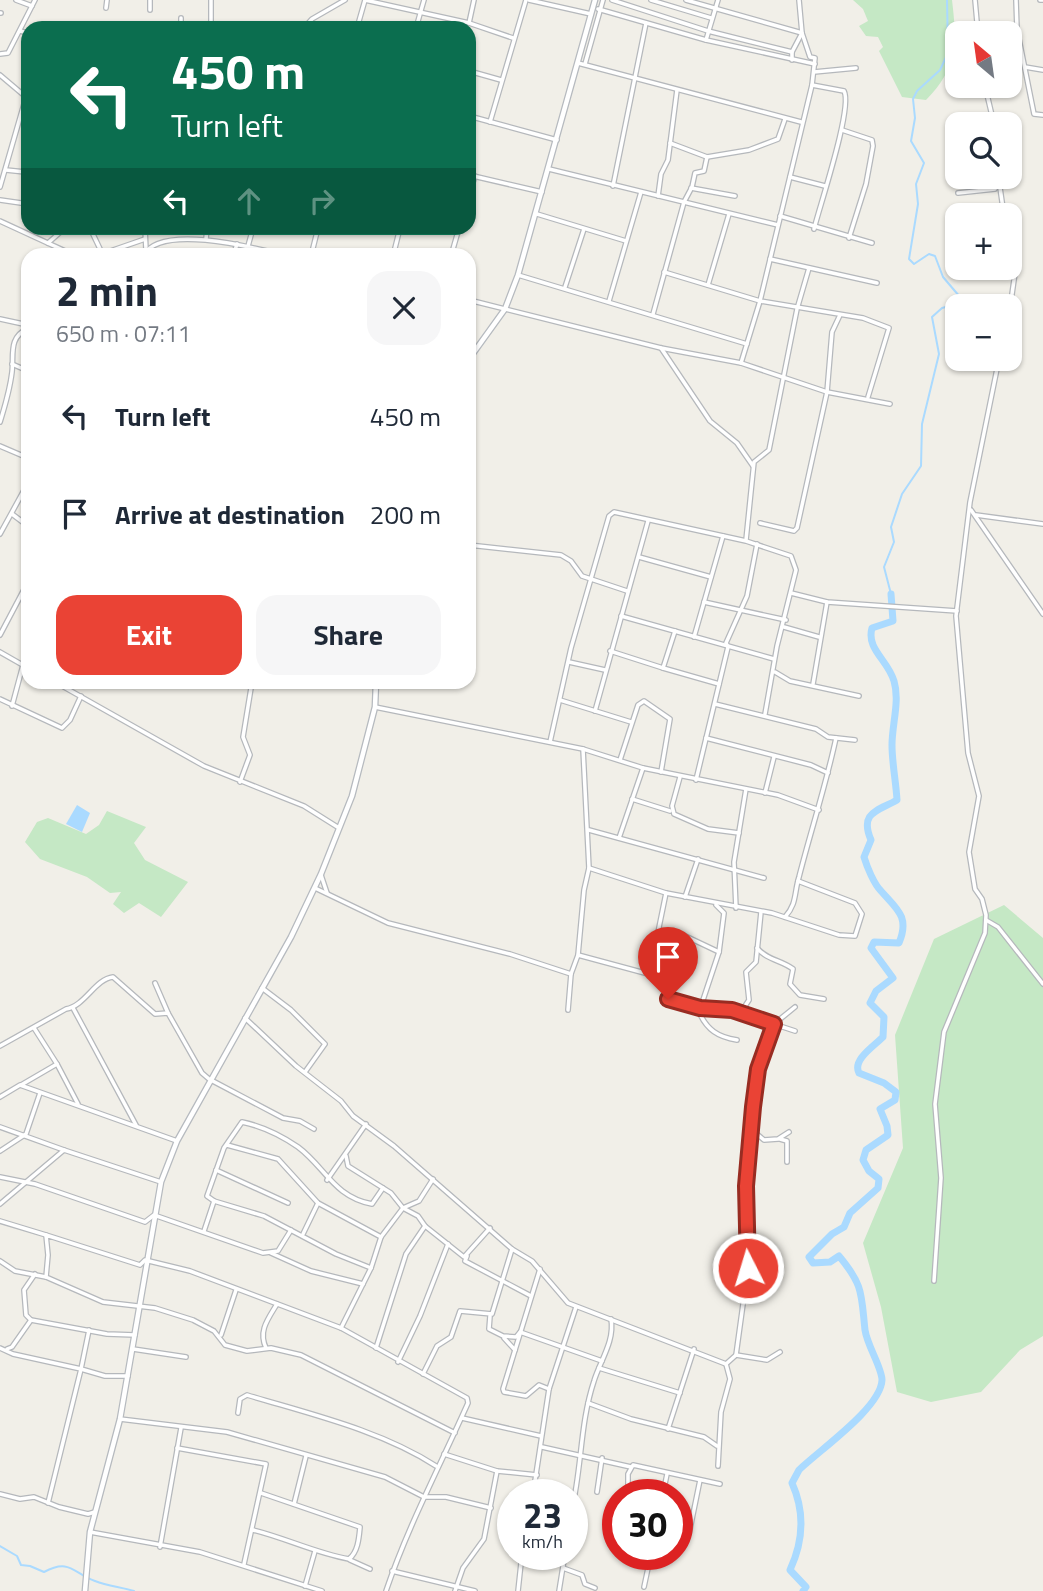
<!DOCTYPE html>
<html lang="en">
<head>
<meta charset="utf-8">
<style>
	:root { --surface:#fff; --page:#f6f6f7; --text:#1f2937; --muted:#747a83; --accent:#ea4335 }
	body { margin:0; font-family:"Titillium Web",sans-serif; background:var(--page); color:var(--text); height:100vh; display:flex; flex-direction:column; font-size:26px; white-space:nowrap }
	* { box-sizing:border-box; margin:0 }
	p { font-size:23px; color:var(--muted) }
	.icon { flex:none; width:38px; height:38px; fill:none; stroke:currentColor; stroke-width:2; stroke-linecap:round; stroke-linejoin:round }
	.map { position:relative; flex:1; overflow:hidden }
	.panel { position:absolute; left:21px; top:248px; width:455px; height:441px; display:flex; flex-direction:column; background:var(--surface); border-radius:21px; box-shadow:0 2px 5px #0004 }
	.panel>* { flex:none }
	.top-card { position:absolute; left:21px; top:21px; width:455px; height:214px; border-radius:21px; box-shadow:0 2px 5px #0004; background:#0b6e4f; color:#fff; overflow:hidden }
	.needle { width:46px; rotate:331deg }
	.tools { position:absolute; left:945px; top:21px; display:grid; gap:14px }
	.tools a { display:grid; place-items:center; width:77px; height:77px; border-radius:14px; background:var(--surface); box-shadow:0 2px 5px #0004; font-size:35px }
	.speed { position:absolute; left:497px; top:1479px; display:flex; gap:14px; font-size:35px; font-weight:700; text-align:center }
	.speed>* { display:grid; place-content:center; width:91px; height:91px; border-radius:50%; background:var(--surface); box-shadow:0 2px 5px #0004; line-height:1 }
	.speed small { font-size:18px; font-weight:400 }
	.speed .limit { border:10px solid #d22; background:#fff; color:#111 }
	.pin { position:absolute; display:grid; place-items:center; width:60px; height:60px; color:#fff; margin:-72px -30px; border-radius:50% 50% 50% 0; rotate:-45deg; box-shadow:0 0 7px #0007 }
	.pin .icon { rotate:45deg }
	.me { position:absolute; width:77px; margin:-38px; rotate:355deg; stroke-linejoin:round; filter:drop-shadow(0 0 5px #0008) }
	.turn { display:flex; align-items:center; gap:24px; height:147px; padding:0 35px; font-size:32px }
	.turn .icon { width:91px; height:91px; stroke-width:2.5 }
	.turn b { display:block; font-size:49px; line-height:60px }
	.lanes { display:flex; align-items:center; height:66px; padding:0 35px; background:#0003; justify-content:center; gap:35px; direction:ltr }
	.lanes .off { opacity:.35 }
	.round { display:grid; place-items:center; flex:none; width:74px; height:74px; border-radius:21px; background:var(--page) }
	.summary { display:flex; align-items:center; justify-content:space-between; height:119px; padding:0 35px }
	h1 { font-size:42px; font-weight:700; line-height:52px }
	.button { display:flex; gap:14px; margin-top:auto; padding:14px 35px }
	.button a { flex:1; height:80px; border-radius:21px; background:var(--accent); color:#fff; font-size:28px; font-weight:700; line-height:80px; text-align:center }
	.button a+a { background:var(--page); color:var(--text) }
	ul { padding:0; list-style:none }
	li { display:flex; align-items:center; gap:21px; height:98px; padding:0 35px }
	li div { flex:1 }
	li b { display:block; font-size:26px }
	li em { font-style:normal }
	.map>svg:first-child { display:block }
	.green { fill:#c5e8c5 }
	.water { fill:#aadaff }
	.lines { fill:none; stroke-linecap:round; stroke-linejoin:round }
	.stream { stroke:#aadaff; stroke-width:2 }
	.river { stroke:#aadaff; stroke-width:7 }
	.street-casing { stroke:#b5b8bc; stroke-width:6 }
	.secondary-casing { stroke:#b6babf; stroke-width:7 }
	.street { stroke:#fff; stroke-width:3.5 }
	.secondary { stroke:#fff; stroke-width:4.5 }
	.route-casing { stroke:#982c22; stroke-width:18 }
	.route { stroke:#ea4335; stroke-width:12 }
</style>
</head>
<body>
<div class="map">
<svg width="1043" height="1591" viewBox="0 0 1043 1591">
	<rect width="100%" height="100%" fill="#f1efe8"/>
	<g class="green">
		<path d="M853,0H952C957,42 958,68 926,100L902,97L879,51L883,47L878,37L866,36L859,26L868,21L863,9Z"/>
		<polygon points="107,811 146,827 134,843 145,860 188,882 161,917 139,903 124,913 113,904 121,892 110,893 87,877 40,859 25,842 37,822 48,818 86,834 99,825"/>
		<polygon points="1004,905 1043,938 1043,1336 1020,1350 981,1392 931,1402 897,1392 881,1307 863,1243 903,1148 895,1035 934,939"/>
	</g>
	<polygon class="water" points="77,805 90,813 82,832 66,824"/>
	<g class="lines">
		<g class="stream">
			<polyline points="891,594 884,567 894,542 891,527 902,494 921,466 922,424 939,354 932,317 942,308 957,304 960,297 943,277 935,256 929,254 914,264 909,259 918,204 916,184 924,163 911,141 915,118 913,99 917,91 940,70 948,53 947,0"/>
			<path d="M0,1546L17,1556L21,1565L30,1566L44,1572C70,1558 73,1573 95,1581C108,1586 121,1587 134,1591"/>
		</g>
		<path class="river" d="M803,1591L806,1587L790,1570C803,1542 805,1512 792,1483L799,1470C818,1451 881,1408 882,1380C882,1368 867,1345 865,1330C861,1294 864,1286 839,1256L830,1262L813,1263L809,1257L832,1234L844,1227L850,1213L878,1188L879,1179L869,1171L863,1160L866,1150L888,1135L887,1126L880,1109L895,1100L896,1092L884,1083L859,1073C852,1060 874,1046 883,1037L884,1017L870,1003L876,991L893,978L871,948L874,942L899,943C910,917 897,909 881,891C874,884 867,867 864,857L871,840C859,812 878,811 897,800C896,782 892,763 892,745C892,724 900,701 894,681C888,660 866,649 872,628L893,621L891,594"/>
		<defs>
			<g id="street">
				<polyline points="16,0 32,6"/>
				<polyline points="211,0 211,28"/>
				<polyline points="529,0 591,14"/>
				<polyline points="612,0 708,31 792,52"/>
				<polyline points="651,0 711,18"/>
				<polyline points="686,0 802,33 810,57 815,58 812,85 760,301 741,363"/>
				<polyline points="975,0 978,33"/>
				<polyline points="1016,0 1017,29 1034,114 1043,115"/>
				<polyline points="1040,0 1043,0"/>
				<polyline points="106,8 107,0"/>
				<polyline points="598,9 706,40 815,64"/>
				<polyline points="150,10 150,0"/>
				<polyline points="0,13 1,13"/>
				<polyline points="469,23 474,0"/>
				<polyline points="181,28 181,18"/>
				<polyline points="304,28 312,19 345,0"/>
				<polyline points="357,28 365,0 469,23 513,38"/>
				<polyline points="416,28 424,0"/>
				<polyline points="20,31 28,33"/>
				<polyline points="706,40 718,0"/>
				<polyline points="0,54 8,53 35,0"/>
				<polyline points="792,60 792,52 802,33 799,0"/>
				<polyline points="578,63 801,122"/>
				<polyline points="585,64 603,0"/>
				<polyline points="1025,67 1043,70"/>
				<polyline points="469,71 501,80"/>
				<polyline points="814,72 856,68"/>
				<polyline points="0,75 26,97 0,187"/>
				<path d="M812,85L844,91C853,107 820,205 814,229"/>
				<polyline points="985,86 994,124"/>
				<polyline points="469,116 557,140"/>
				<polyline points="490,122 526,0"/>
				<polyline points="842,130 872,140 873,146 866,184 849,238"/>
				<polyline points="670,143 707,157 749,150 778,139 785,119"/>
				<polyline points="549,169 778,225"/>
				<polyline points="6,170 25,172 28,169"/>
				<polyline points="469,175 542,192"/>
				<polyline points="790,177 825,186"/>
				<polyline points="999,181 1004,215"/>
				<polyline points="613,186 646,23"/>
				<polyline points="691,188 735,196"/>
				<polyline points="958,193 995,189 999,177"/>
				<polyline points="469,195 475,176"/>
				<polyline points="658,196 661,174 668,160 677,90"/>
				<polyline points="0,200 28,204"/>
				<polyline points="537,214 626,241"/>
				<polyline points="780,216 872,243"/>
				<polyline points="0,221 76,256"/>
				<polyline points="90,228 101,251"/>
				<polyline points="145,228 146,250"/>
				<polyline points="206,239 207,228"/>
				<polyline points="48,243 65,228"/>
				<polyline points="248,246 253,228"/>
				<polyline points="96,256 145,239"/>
				<path d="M143,256C160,222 259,249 288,256"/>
				<polyline points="233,256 237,244"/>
				<polyline points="311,256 318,228"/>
				<polyline points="393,256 400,228"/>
				<polyline points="451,256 459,228"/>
				<polyline points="770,259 877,283"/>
				<polyline points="1010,261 1015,273 1010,308"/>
				<polyline points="664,272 760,301 863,318 889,328 868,397"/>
				<polyline points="518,275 747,344"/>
				<polyline points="708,285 729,214"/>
				<polyline points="565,287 584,229"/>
				<polyline points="469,300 661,348 741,363 827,392 890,404"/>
				<polyline points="609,301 641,192"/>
				<polyline points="653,314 684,202 692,187 695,173 704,171 707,157"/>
				<polyline points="0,319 28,325"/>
				<polyline points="661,348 710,421 737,443 753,466"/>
				<polyline points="12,364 28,371"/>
				<path d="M0,422C5,406 10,389 12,372C14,354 8,338 28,328"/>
				<polyline points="0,446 28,458"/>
				<polyline points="971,510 1043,614"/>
				<polyline points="12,514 28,526"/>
				<polyline points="976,515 1043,524"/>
				<polyline points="760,523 794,531 797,528 827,392 832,332 840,315"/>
				<polyline points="0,534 28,483"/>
				<polyline points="746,540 754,462 769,450 797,309 809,268"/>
				<polyline points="469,545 561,555 571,561 582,576 627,591"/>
				<polyline points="639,557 711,577"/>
				<polyline points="791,593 827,602 957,611"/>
				<polyline points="704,602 786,620"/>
				<polyline points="621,616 774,659"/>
				<polyline points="784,627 819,637"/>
				<polyline points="0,635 28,582"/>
				<polyline points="694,637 723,536"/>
				<polyline points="610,651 663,668 675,631"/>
				<polyline points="0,652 28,668"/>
				<polyline points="569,662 605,670"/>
				<polyline points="663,668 719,684"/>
				<polyline points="775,672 790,681 859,696"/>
				<polyline points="55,682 204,766 304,806 339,828"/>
				<polyline points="813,684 827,602"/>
				<polyline points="0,699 62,728 70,720 81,696"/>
				<polyline points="560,700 631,722"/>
				<polyline points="715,704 816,729 828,737 855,740"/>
				<polyline points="12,706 23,665"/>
				<polyline points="375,707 583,749 643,768 778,795 819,810"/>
				<polyline points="595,711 648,521"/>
				<polyline points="706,738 811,765 828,773"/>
				<polyline points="550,742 571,648 609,516 614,512 746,541 791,556 796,570 777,646 765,714"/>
				<polyline points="620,760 638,705 644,701 670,719 661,772"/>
				<polyline points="680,777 672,806 674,814 708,829 739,833"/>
				<polyline points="696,780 728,647 726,643 747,596 757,544"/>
				<polyline points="240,782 250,755 243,737 252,682"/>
				<polyline points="765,793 774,757"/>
				<polyline points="632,799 670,811"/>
				<polyline points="589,830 764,878"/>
				<polyline points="619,838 643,768"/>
				<polyline points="589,868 666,893 772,913 839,935 855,936 862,914 855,903 798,881"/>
				<polyline points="321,875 327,893"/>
				<polyline points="315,888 388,923 510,954 571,974 578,955 584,890 589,868 583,749"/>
				<polyline points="685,897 698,859"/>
				<path d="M716,905L724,913L719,952L699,1012C707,1030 718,1037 737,1040"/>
				<polyline points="736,908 734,862 746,789"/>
				<path d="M785,917C797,904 794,893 799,877C811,830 826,785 836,738"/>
				<polyline points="986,920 998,927 1043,984"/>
				<polyline points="657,936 681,934 719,952"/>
				<path d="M757,948C767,960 781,960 793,969L790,984L800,995L824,999"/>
				<path d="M578,955L667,979L665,995C682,1012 721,1012 743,1009L749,1000L746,972L756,962L761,912"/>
				<polyline points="649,974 658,955 656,942 666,893"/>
				<polyline points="155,983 168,1013"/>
				<polyline points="262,988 291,1010 325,1044 305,1072"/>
				<polyline points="73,1008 136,1125"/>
				<polyline points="568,1010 571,974"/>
				<polyline points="734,1011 795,1031"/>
				<polyline points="245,1018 296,1066 341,1101 353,1116 394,1146 512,1249 532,1261 568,1303 726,1364 736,1355 748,1268 746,1186 752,1130 764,1140 778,1139 789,1132"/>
				<polyline points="34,1028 57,1064"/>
				<path d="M0,1046L66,1009C85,1006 95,979 113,977L155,1014L168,1013L202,1073L209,1079L283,1118L300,1121L314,1129"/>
				<polyline points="21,1085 57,1064 78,1104"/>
				<polyline points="0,1097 20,1085 177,1141"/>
				<polyline points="0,1127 64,1150"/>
				<polyline points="752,1130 761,1057 774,1024 795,1007"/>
				<polyline points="780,1139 787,1141 787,1162"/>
				<polyline points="227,1145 278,1159 318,1203 381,1237"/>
				<polyline points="0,1151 26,1134 40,1093"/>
				<polyline points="346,1156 348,1166 391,1193 403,1208 418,1216 425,1226 464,1257 490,1228"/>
				<polyline points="216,1170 288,1203"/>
				<polyline points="0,1177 35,1184 145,1222 154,1215 263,1253 278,1251 291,1230"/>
				<polyline points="327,1180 366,1124"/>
				<polyline points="214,1201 264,1216 336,1254 371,1268"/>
				<polyline points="0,1204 64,1150 161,1182"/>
				<polyline points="0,1221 46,1235"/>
				<path d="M204,1231L214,1201L207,1196L224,1148L242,1122C261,1126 282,1136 298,1147C325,1167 334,1197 372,1204L383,1188"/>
				<polyline points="303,1234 318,1203"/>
				<polyline points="271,1253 311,1271 363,1284"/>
				<polyline points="467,1256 465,1261 531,1296"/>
				<polyline points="0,1261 15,1271 46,1277"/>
				<polyline points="540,1269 503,1389 504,1392 526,1396 539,1385 549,1389"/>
				<polyline points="35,1274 24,1290 26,1315 31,1320 107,1334 135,1335"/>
				<polyline points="934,1281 941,1178 935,1104 944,1032 985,933 986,915 982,899 975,889 969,852 979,796 968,753 956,616 970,502 999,359"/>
				<polyline points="490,1316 489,1329 503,1336 516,1337 520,1332 602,1361"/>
				<polyline points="341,1328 371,1268 381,1237 403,1208 419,1201 433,1179"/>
				<polyline points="89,1330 81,1369 105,1376 128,1376"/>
				<polyline points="221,1335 236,1290"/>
				<polyline points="504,1338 515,1350"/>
				<polyline points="0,1348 13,1354 81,1369 48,1503"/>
				<path d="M266,1348C258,1331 268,1319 277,1304"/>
				<polyline points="376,1348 406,1254 425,1226"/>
				<polyline points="7,1349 12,1347 31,1320"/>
				<polyline points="133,1349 186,1357"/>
				<polyline points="736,1355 767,1360 780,1352"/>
				<polyline points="398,1362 420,1316 448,1244"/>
				<polyline points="599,1368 680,1393"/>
				<polyline points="423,1374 437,1346 451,1337 460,1311 492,1314 512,1249"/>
				<polyline points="588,1403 631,1419 704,1437 717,1446"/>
				<path d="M238,1413L240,1399L247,1395C310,1414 380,1430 436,1466"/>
				<polyline points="462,1418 541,1436"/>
				<polyline points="120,1419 227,1432 385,1477 424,1497 446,1497 491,1508"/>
				<polyline points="668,1429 694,1349"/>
				<polyline points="542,1447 631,1467"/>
				<polyline points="177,1448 266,1464 244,1564"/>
				<polyline points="444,1454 497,1471 537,1475"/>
				<polyline points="718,1466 721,1412 730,1379 726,1364"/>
				<polyline points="597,1492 602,1458"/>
				<polyline points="0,1494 20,1499 34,1497 59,1507 88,1514 95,1512"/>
				<polyline points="533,1494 549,1389 576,1307"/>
				<polyline points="624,1494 628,1491 628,1474 633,1465 720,1484"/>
				<polyline points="663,1494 667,1474"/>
				<polyline points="294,1504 306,1456"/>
				<path d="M572,1509C582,1466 580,1423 594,1381C600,1361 615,1341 611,1319"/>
				<path d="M253,1530C286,1538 315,1553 349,1559C358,1552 359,1538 360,1527L261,1493"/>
				<polyline points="90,1532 200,1552 322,1591"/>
				<polyline points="689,1534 700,1480"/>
				<polyline points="160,1547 181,1428"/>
				<polyline points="350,1560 370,1569"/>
				<polyline points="563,1568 582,1575 585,1584 595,1588"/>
				<polyline points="392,1571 475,1591"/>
				<polyline points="305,1586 315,1551"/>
				<polyline points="644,1587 651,1554"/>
				<path d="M386,1591C408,1526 440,1466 468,1403L467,1398L341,1328L190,1271L145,1260L140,1265L46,1235L48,1255L46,1277L103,1302L155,1308L193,1320L214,1331L225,1345L247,1351L271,1348L301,1355L455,1433"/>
				<polyline points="455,1591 463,1568 484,1539 497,1471"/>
				<polyline points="518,1591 522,1554"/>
				<polyline points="559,1591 565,1554"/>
			</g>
			<g id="secondary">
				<polyline points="469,359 505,309 518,275 595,0"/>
				<polyline points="85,1591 90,1532 120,1419 161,1182 177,1141 291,937 321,874 352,796 375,707 376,682"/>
			</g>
		</defs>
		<use href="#street" class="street-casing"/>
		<use href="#secondary" class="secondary-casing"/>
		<use href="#street" class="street"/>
		<use href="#secondary" class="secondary"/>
	</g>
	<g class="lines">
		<defs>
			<polyline id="route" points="668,999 700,1008 732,1010 774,1024 758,1069 753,1107 746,1186 748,1268"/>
		</defs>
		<use href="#route" class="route-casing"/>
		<use href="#route" class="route"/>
	</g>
</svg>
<div class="tools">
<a><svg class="needle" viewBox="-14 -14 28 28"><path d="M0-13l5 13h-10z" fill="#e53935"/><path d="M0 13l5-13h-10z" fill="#747a83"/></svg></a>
<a><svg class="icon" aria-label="search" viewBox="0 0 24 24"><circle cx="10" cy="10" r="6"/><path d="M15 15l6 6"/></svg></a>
<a>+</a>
<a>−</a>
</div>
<div class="speed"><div>23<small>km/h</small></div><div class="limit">30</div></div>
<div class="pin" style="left:668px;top:999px;background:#d93025"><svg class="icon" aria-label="arrive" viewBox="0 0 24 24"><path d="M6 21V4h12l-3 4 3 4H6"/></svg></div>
<svg class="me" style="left:748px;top:1268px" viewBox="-20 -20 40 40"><circle r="17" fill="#ea4335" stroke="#fff" stroke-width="3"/><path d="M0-11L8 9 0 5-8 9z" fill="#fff"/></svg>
<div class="top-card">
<div class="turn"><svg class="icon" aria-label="left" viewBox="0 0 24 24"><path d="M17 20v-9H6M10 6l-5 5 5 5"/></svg><div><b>450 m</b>Turn left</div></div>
<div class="lanes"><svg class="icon" aria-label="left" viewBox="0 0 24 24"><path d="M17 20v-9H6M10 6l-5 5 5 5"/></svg><svg class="icon off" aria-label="ahead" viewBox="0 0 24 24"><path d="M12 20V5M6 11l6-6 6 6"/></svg><svg class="icon off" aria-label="right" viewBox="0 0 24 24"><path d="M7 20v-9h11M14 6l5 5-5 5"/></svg></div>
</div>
<section class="panel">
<div class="summary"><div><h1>2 min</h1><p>650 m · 07:11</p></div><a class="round"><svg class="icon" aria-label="close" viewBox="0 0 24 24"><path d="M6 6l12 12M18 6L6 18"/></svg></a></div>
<ul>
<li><svg class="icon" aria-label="left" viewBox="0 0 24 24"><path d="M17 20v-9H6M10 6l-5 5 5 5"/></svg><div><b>Turn left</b></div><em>450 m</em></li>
<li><svg class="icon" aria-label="arrive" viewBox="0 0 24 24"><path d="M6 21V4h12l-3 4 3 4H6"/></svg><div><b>Arrive at destination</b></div><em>200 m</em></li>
</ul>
<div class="button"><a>Exit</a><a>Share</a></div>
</section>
</div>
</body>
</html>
